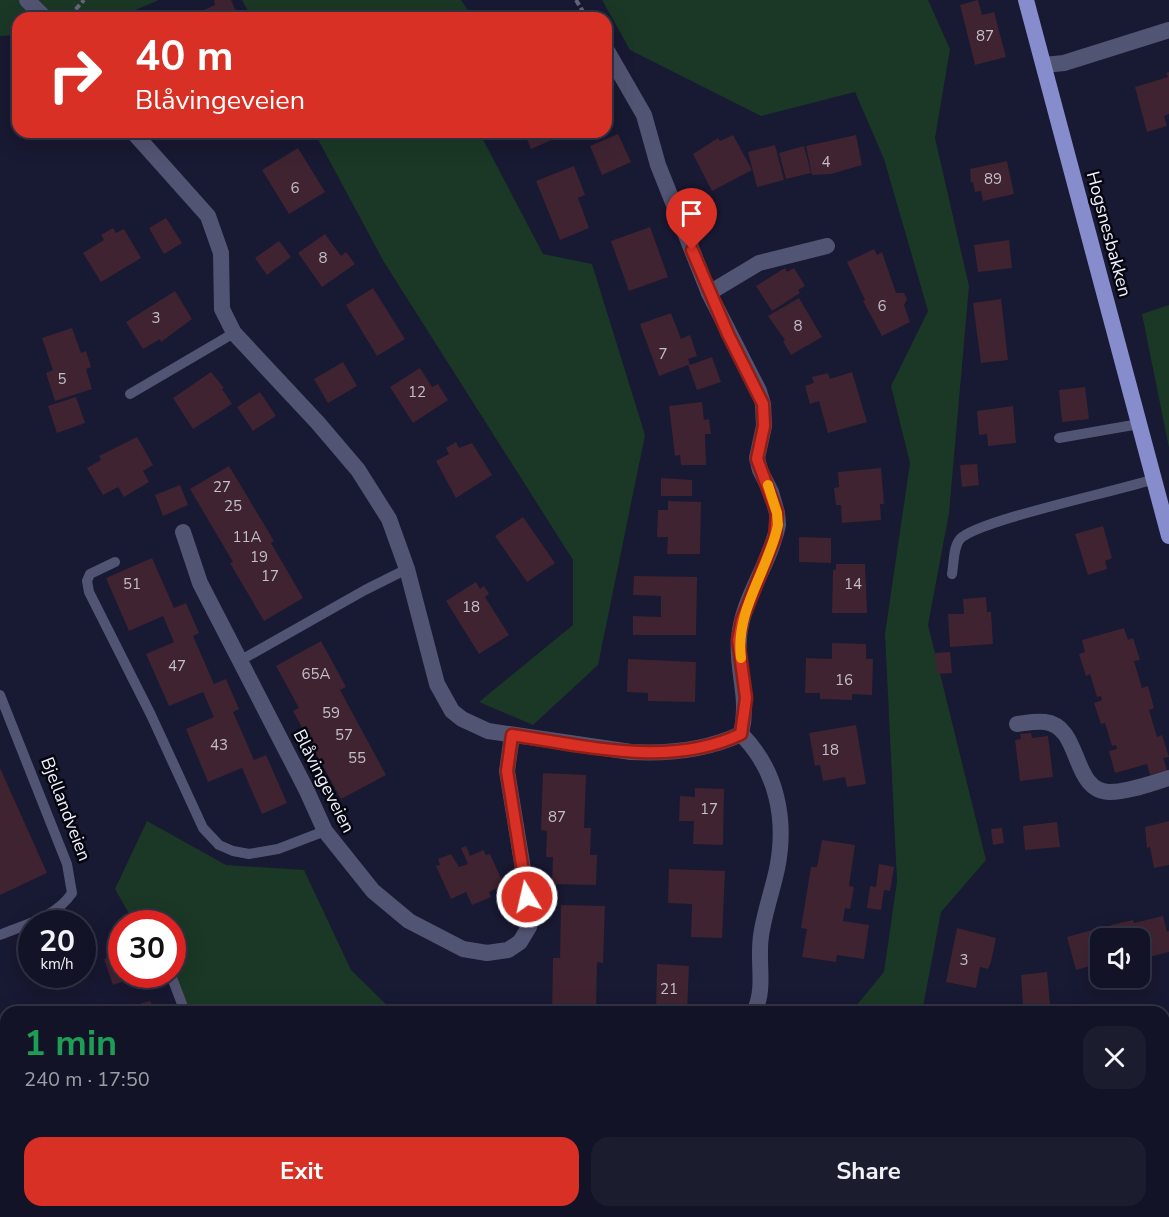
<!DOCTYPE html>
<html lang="en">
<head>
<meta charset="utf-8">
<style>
	:root { --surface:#121326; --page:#1b1c2e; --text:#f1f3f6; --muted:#9c9ea7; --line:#313243; --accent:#d93025 }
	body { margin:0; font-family:"Nunito Sans",sans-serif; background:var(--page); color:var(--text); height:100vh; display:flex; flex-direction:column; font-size:22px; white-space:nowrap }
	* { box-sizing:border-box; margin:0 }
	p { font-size:20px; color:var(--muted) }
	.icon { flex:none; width:33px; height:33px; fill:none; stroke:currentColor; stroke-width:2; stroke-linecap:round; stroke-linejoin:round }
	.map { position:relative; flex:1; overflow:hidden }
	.panel { position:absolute; left:0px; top:1006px; width:1170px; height:212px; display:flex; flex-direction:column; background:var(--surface); border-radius:18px 18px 0 0; box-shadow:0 6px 24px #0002,0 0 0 2px var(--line) }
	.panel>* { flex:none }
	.top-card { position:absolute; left:12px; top:12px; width:600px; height:126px; border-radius:18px; box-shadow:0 6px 24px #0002,0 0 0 2px var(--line); background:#d93025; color:#fff; overflow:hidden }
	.fabs { position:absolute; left:1090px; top:928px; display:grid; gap:12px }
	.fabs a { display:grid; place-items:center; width:60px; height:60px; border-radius:12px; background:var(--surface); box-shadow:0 6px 24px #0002,0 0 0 2px var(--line); font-size:30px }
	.speed { position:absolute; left:18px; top:910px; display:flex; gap:12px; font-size:30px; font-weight:700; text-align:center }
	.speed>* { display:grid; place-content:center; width:78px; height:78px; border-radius:50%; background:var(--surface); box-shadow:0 6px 24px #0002,0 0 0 2px var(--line); line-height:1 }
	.speed small { font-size:15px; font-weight:400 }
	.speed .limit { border:9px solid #d22; background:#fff; color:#111 }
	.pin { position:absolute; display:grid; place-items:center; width:51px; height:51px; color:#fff; margin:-62px -26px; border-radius:50% 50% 50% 0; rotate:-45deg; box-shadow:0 0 6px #0007 }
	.pin .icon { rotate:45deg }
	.me { position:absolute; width:66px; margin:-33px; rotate:351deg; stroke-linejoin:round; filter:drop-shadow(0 0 4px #0008) }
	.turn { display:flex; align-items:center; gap:21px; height:126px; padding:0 24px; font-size:27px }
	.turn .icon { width:78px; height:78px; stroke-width:2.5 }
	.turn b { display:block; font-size:42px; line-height:51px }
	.round { display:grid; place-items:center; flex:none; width:63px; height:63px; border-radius:18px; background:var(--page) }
	.overview { display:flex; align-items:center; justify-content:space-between; height:102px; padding:0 24px }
	h1 { font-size:36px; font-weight:700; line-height:45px; color:#1e9e55 }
	.action { display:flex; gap:12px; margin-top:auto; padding:12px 24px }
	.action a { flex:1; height:69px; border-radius:18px; background:var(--accent); color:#fff; font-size:24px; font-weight:700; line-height:69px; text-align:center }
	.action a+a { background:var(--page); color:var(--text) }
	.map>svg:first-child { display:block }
	.green { fill:#1a3825 }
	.building { fill:#3f2331 }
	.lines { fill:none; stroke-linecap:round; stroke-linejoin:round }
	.path { stroke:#65667a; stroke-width:4; stroke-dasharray:6 3; stroke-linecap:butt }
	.service { stroke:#525473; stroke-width:10 }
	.minor { stroke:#525473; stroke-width:16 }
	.primary { stroke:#878ccc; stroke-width:16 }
	.route-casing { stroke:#8d1f18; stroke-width:15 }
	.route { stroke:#d93025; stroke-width:10 }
	.slow { stroke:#f59e0b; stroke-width:10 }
	.labels { text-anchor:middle; stroke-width:5; stroke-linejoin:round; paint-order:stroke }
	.number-label { font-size:15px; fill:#c4beca }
	.street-label { font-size:18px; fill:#f0f2fd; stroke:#060610 }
</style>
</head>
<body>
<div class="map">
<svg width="1169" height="1217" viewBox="0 0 1169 1217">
	<rect width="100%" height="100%" fill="#181932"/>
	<g class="green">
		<polygon points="0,0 159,0 116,18 18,18 18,35 0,36"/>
		<polygon points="242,0 461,0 471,15 487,18 252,18"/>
		<polygon points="602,0 928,0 950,49 935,138 969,286 949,513 928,625 986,860 941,912 922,1012 851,1012 884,972 897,881 885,634 910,463 891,386 928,311 884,159 855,92 761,116 630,50"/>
		<polygon points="314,132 479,132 543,254 592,264 645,435 598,665 533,725 479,702 573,625 573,560 384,262"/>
		<polygon points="1169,305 1169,448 1142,314"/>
		<polygon points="147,821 226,865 304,870 351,970 394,1012 188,1012 165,975 172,975 172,924 135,924 115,889"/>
		<polygon points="338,1212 666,1212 672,1217 346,1217"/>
		<polygon points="774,1212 867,1212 867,1217 773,1217"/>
	</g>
	<g class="building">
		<polygon points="214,0 231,0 239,18 192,18 191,16 215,5"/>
		<polygon points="978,0 982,15 994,12 1006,57 975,65 960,5"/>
		<polygon points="1169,72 1169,114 1164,116 1167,126 1147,132 1135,87 1168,77 1166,73"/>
		<polygon points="524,132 562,132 563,135 531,149"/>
		<polygon points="618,134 631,162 602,175 590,146"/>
		<polygon points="733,135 752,170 712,191 693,154 718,138 720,141"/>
		<polygon points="856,135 862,165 831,174 812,175 806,146"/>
		<polygon points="775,145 784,180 757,187 748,152"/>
		<polygon points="804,146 811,173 786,179 779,153"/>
		<polygon points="298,148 325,192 289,214 262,170"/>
		<polygon points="1007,161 1014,194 983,201 981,191 975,192 973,182 971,183 970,169"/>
		<polygon points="574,166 585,195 578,198 589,228 560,240 536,181"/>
		<polygon points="166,218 182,243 164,254 149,228"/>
		<polygon points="650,227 668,277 629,291 611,241"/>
		<polygon points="113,228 116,233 124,229 141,258 101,282 83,253 104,240 101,235"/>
		<polygon points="325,234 341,256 346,252 355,264 322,287 298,253"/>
		<polygon points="1009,240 1012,268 978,272 974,245"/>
		<polygon points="279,241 291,257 267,275 255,258"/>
		<polygon points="874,249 877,255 882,252 896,293 904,293 907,299 904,305 910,322 882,336 863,301 865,300 847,262"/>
		<polygon points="785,268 787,272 794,268 805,286 798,290 800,293 772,311 756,286"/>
		<polygon points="373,288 405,339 377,356 346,305"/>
		<polygon points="175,291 192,319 161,342 160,339 143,349 126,322"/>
		<polygon points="799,298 822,337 791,355 783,341 785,340 768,316"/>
		<polygon points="1001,299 1008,360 981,363 973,303"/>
		<polygon points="671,313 681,339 690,335 697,356 688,359 690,365 712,357 721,382 697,390 688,365 659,376 640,324"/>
		<polygon points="72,328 81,353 86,351 91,367 86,369 92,389 55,401 46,373 53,370 42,338"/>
		<polygon points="343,362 357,386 328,403 314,379"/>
		<polygon points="420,368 432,387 438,384 448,400 413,423 390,387"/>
		<polygon points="211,372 224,388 222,389 232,404 193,429 173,398"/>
		<polygon points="852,372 867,422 828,433 819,401 810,404 805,386 814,383 812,377 828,373 830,379"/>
		<polygon points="1085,387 1089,419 1062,422 1059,390"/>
		<polygon points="260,392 276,416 253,431 237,407"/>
		<polygon points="76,397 85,423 57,433 48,406"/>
		<polygon points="702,402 704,420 709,419 711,434 705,434 706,465 681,465 680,455 675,456 669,406"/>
		<polygon points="1013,406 1016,443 988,446 987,434 979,435 977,411"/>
		<polygon points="137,437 153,465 143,471 149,482 124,497 118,487 103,495 87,468 101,460 99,456"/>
		<polygon points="456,442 459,448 472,443 492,475 456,498 436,461 449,454 446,448"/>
		<polygon points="977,464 979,485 962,487 960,465"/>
		<polygon points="229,466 274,541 271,543 303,598 264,621 230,563 233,562 190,489"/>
		<polygon points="881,468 884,504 880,504 881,520 842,523 841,505 836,505 834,488 839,487 838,472"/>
		<polygon points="661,478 692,480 692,496 661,496"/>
		<polygon points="180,485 188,505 163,516 155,495"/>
		<polygon points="668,501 701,502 700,554 667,554 668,537 657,537 658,510 668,510"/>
		<polygon points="523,517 555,563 527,582 495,536"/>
		<polygon points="1103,526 1112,558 1105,561 1107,569 1088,575 1075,534"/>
		<polygon points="799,537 831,538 831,563 799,562"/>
		<polygon points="152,558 174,608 186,603 199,633 193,636 214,684 226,679 239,709 233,712 254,760 266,755 287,803 262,814 242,768 208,782 186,729 214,717 203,692 169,706 146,654 174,642 163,616 129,631 106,578"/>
		<polygon points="836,564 865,564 867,613 832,613 833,570 836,570"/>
		<polygon points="634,576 697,577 696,635 633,635 633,616 661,617 661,596 633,595"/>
		<polygon points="476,582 480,589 484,586 489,594 485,597 509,635 479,654 446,601"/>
		<polygon points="986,597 987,612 991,612 993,644 950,647 948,614 964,614 963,599"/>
		<polygon points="1124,628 1128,640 1133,638 1140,660 1134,661 1142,688 1148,686 1154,708 1149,710 1157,737 1162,735 1169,757 1163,758 1167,770 1150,775 1147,764 1115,773 1109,751 1117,749 1116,745 1112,746 1105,723 1101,724 1094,703 1102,700 1101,696 1097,697 1090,674 1086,676 1079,654 1085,652 1082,640"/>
		<polygon points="321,641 346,687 340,690 386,775 341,799 293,711 299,708 276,666"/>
		<polygon points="832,643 866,644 866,659 873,659 872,695 852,694 852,700 820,699 820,693 805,693 806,658 832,659"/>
		<polygon points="950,652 952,673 937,674 935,653"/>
		<polygon points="628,659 696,662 695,702 648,701 648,693 627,692"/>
		<polygon points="856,725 866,784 847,787 845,777 823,781 820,765 815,766 809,733"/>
		<polygon points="1031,733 1032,738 1048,736 1053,777 1020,781 1015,740 1021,739 1020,734"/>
		<polygon points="0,768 47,873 0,895"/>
		<polygon points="543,773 586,775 584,828 591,828 590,855 597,855 596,885 552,884 553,857 546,857 547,831 541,830"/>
		<polygon points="695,788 724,789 723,845 693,844 694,821 679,821 680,796 695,797"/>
		<polygon points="1169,821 1169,865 1154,868 1150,847 1147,848 1145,827"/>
		<polygon points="1057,822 1060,847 1025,850 1023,826"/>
		<polygon points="1002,828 1004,843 993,845 991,829"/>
		<polygon points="822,840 855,845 849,886 854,887 850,909 845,908 843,921 869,925 864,959 837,955 836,962 802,957 807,929 801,928 811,867 817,867"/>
		<polygon points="466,846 470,856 483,850 486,855 490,854 504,885 489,892 491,897 472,905 466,892 451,899 436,866 440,865 438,859 451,854 459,867 468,864 461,848"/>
		<polygon points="879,864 894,867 890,891 884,890 881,910 867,908 870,886 876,887"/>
		<polygon points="669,869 725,871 722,938 691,937 692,904 668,903"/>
		<polygon points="561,905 605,906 603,963 597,962 596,1012 552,1012 553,958 560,958"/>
		<polygon points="1163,916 1167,932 1169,931 1169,952 1145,958 1147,965 1140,966 1140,939 1115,939 1111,925 1133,920 1134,923"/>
		<polygon points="957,928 996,938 991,962 988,969 980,967 976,988 946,982"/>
		<polygon points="1092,930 1101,963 1076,970 1067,937"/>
		<polygon points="122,953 122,975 141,975 113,985 104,959"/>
		<polygon points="657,964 689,966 687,1012 656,1012"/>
		<polygon points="1047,972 1050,1004 1023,1006 1021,975"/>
		<polygon points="150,1001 156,1012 138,1012 136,1005"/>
		<polygon points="1169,1022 1169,1051 1164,1052 1164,1023"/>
		<polygon points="1169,1176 1169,1217 1154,1217 1153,1212 1164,1212 1164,1178"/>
	</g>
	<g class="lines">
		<g class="path">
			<polyline points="576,0 587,18"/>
			<polyline points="74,18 75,10 84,0"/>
			<polyline points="0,1190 6,1191"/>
			<polyline points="125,1212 153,1217"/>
		</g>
		<g class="service">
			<polyline points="130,394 234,333"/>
			<polyline points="1059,438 1139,424"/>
			<polyline points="115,562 90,574 87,581 89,592 151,715 203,828 219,845 233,851 249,854 278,849 325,831"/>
			<path d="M952,574C954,564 953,547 960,539C978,520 1119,491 1154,479"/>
			<polyline points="241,660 365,590 407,569"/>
			<path d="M0,695L67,864L72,893C56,917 26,924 0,935"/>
			<polyline points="171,975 185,1012"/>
			<polyline points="764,1212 765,1217"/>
		</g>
		<g class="minor">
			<polyline points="27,0 45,18"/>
			<path d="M606,49L644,115L658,165L709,293L759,391L763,404L764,426L757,458L760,470L771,492L777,513L778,525C770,564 742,599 739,638C736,672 750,697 741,734"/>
			<polyline points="1044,65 1064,63 1169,30"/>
			<path d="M133,132L208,216L221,253L222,309L234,333L318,423L358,470L389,519L407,569L437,684L452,711L462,719L488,731L631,752C669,754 707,750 741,734"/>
			<polyline points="709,293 759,263 827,246"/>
			<polyline points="183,532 200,583 306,789 325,831 373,891 409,921 463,949 487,953 508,950 520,942 529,927 531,918 507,771 512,735"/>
			<path d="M1017,724C1026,723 1036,721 1045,722C1082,726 1071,792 1110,792C1129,792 1152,783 1169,778"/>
			<path d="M741,734C777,770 787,820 777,869C772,892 764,914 761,936C757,963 766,988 754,1012"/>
			<polyline points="1164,1081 1169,1083"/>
			<polyline points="0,1164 6,1166"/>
			<polyline points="296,1212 307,1217"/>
			<polyline points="878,1217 878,1212"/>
		</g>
		<polyline class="primary" points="1026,0 1169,536"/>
	</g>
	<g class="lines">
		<defs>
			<path id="route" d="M527,897L507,771L512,735C587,746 670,768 741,734L746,698L738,640L742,620L775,537L777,513L757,459L764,426L763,404L728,334L692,250"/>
		</defs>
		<use href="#route" class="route-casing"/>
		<use href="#route" class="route"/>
		<path class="slow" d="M741,658C735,610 768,571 778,525L777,513L768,485"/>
	</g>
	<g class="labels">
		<g class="number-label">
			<text x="985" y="41">87</text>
			<text x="826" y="167">4</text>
			<text x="993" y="184">89</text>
			<text x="295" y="193">6</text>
			<text x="323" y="263">8</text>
			<text x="882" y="311">6</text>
			<text x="156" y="323">3</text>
			<text x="798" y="331">8</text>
			<text x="663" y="359">7</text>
			<text x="62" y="384">5</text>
			<text x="417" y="397">12</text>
			<text x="222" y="492">27</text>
			<text x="233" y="511">25</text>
			<text x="247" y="542">11A</text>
			<text x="259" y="562">19</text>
			<text x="270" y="581">17</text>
			<text x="132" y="589">51</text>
			<text x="853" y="589">14</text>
			<text x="471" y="612">18</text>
			<text x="177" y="671">47</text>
			<text x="316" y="679">65A</text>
			<text x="844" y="685">16</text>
			<text x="331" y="718">59</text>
			<text x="344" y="740">57</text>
			<text x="219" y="750">43</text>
			<text x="830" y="755">18</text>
			<text x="357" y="763">55</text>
			<text x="709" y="814">17</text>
			<text x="557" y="822">87</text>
			<text x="964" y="965">3</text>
			<text x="669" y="994">21</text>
		</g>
		<g class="street-label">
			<text transform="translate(1109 234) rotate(75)" y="6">Hogsnesbakken</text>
			<text transform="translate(324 781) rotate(63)" y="6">Blåvingeveien</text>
			<text transform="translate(66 809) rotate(69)" y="6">Bjellandveien</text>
		</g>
	</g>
</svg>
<div class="fabs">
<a><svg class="icon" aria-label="sound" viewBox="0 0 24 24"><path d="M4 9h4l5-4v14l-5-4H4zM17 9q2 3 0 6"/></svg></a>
</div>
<div class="speed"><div>20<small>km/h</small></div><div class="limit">30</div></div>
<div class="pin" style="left:692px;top:250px;background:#d93025"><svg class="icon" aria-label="arrive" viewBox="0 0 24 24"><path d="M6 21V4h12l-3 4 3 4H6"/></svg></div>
<svg class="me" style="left:527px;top:897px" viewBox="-20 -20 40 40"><circle r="17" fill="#d93025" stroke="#fff" stroke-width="3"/><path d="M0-11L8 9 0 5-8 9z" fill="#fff"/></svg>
<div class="top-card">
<div class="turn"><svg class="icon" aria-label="right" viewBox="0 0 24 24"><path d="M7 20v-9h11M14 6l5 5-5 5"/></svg><div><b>40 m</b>Blåvingeveien</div></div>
</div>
<section class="panel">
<div class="overview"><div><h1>1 min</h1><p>240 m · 17:50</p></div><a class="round"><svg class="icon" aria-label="close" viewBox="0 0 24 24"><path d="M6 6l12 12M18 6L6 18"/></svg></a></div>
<div class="action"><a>Exit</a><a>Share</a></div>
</section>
</div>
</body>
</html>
